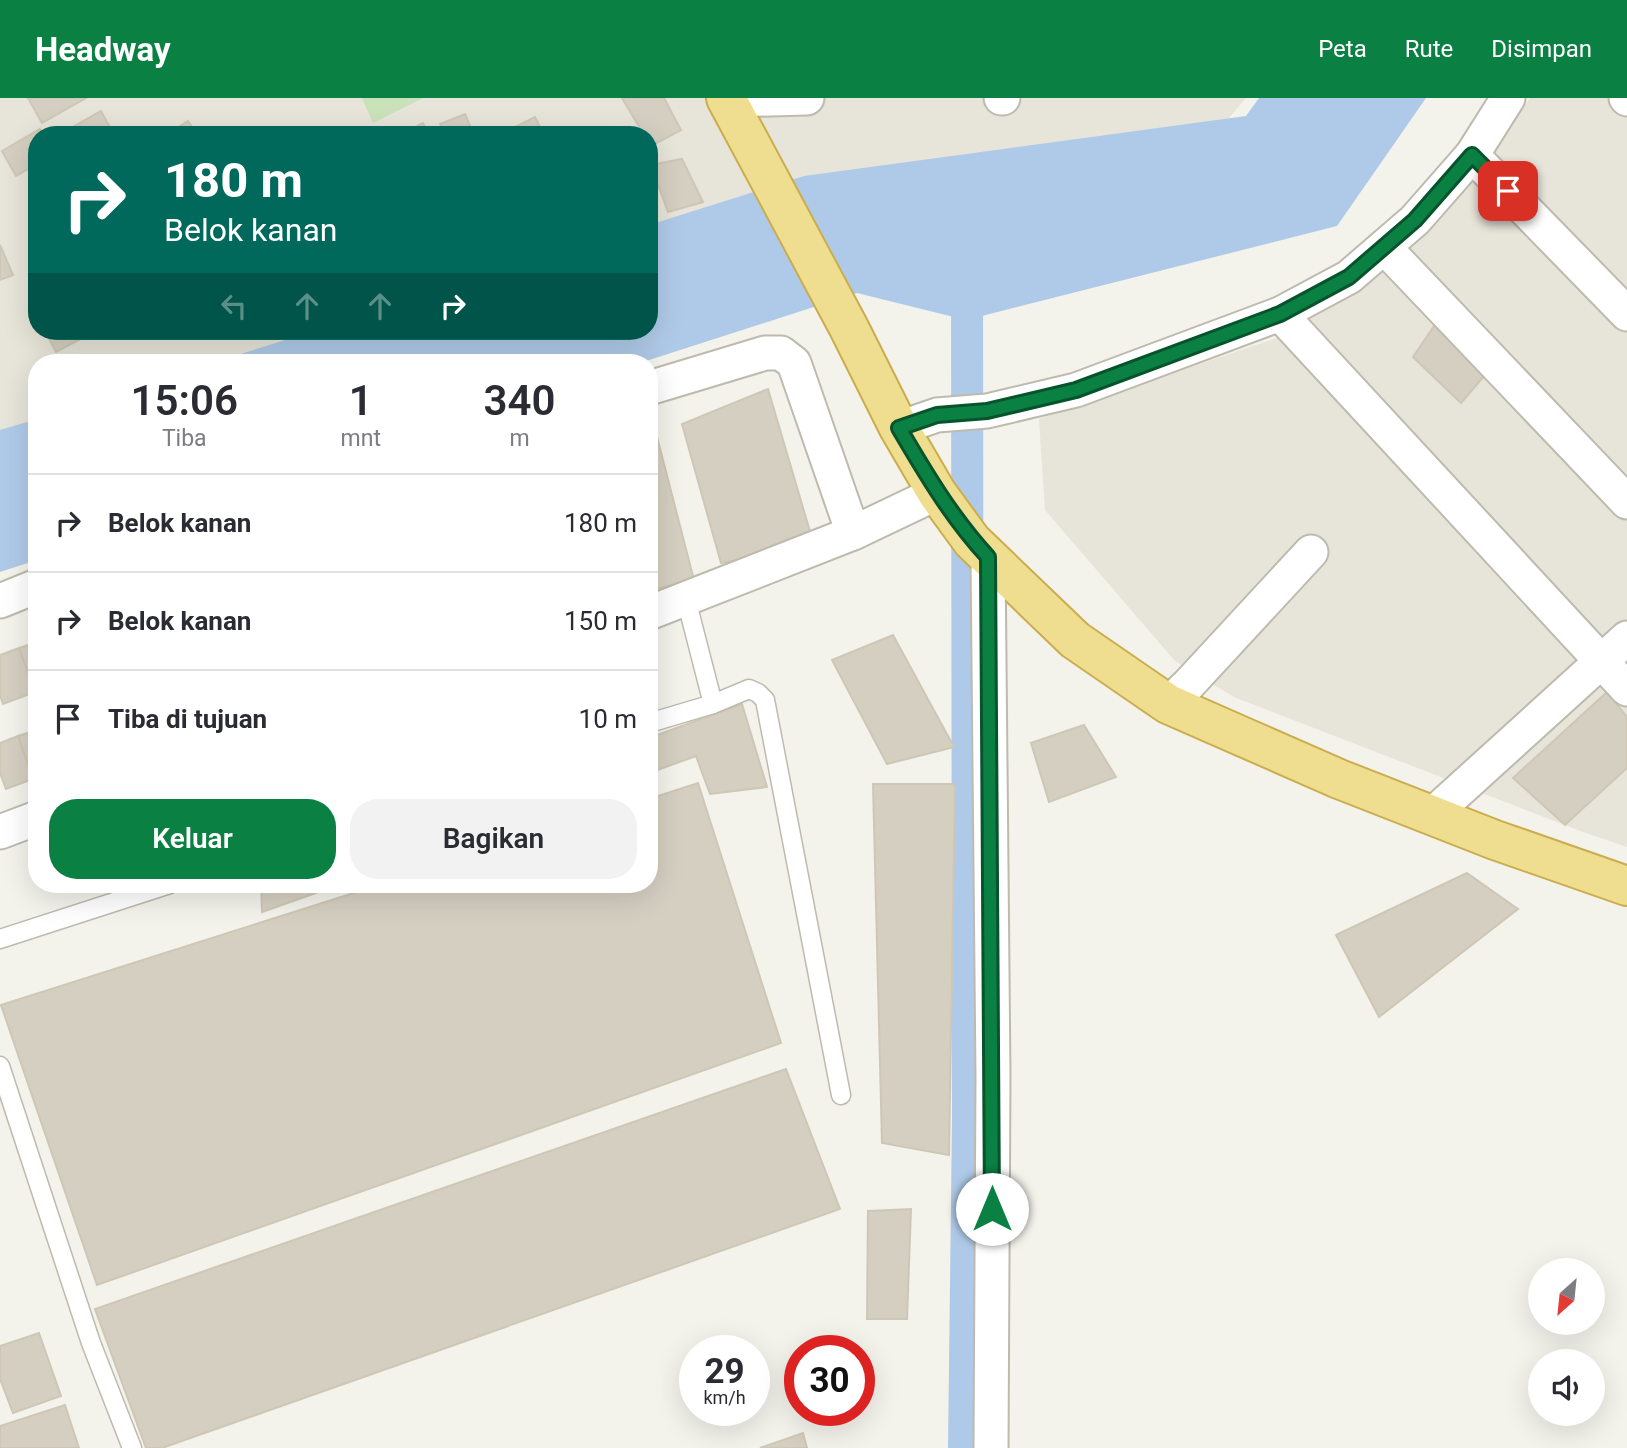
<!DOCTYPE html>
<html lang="id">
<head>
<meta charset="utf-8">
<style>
	:root { --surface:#fff; --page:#f2f2f3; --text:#2b2b33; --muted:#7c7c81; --line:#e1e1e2; --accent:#0b8043 }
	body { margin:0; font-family:Roboto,sans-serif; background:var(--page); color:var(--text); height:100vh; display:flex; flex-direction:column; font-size:26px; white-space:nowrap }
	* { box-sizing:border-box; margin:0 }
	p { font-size:23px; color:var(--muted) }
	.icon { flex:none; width:38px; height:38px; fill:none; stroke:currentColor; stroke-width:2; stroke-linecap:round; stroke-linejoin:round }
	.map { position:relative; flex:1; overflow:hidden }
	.details { position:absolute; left:28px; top:256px; width:630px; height:539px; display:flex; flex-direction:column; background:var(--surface); border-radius:28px; box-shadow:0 7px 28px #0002 }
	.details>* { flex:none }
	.guide { position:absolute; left:28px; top:28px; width:630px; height:214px; border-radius:28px; box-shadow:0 7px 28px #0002; background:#00695c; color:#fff; overflow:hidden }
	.needle { width:46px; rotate:207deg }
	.tools { position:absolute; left:1528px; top:1160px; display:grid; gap:14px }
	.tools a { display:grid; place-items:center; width:77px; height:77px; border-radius:50%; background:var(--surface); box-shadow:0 7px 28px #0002; font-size:35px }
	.speed { position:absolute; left:679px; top:1237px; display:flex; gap:14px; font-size:35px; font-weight:700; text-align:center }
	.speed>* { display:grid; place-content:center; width:91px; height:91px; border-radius:50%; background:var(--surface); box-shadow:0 7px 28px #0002; line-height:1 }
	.speed small { font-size:18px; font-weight:400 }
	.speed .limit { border:10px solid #d22; background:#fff; color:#111 }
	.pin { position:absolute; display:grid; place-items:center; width:60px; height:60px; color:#fff; margin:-30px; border-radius:14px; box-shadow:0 4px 10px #0006 }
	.me { position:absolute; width:77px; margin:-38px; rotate:0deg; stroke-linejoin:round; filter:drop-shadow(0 0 5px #0008) }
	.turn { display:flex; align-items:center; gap:24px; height:147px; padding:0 21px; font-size:32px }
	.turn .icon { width:91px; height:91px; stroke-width:2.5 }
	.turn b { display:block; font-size:49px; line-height:60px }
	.lanes { display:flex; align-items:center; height:66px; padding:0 21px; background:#0003; justify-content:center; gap:35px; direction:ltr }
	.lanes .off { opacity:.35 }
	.eta { display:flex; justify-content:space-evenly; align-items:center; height:119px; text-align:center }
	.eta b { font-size:42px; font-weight:600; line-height:49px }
	.cta { display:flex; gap:14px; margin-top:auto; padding:14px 21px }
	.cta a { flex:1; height:80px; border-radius:28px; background:var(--accent); color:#fff; font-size:28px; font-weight:600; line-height:80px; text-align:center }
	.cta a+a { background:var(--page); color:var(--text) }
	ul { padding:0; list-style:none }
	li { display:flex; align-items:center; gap:21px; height:98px; padding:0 21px; border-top:2px solid var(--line) }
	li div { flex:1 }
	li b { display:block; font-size:26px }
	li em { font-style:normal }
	header { display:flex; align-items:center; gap:42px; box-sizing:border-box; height:98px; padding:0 35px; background:var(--accent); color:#fff }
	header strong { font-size:33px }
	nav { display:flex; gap:38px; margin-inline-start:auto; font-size:24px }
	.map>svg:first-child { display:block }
	.residential { fill:#e7e4d9 }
	.green { fill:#cae2b9 }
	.water { fill:#afcae8 }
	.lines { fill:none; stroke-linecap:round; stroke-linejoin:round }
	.canal { stroke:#afcae8; stroke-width:32 }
	.building { fill:#d4cfc1; stroke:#cec7b5; stroke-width:2 }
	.service-casing { stroke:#bebaae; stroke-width:21 }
	.minor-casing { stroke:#bebaae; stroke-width:37 }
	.trunk-casing { stroke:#cbad4d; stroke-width:42 }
	.service { stroke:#fff; stroke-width:18 }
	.minor { stroke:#fff; stroke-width:33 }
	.trunk { stroke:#f0de90; stroke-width:38 }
	.route-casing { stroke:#07532c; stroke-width:18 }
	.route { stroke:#0b8043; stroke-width:12 }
</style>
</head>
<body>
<header>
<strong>Headway</strong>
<nav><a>Peta</a><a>Rute</a><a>Disimpan</a></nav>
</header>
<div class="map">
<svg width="1627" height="1350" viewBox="0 0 1627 1350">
	<rect width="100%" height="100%" fill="#f3f2eb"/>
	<g class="residential">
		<polygon points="0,0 1246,0 1213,39 649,141 649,37 37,37 37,233 340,233 233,264 37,264 37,322 0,333"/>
		<polygon points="1530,0 1627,0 1627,749 1583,734 1234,599 1175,563 1045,412 1039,321 1291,235 1458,96"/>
	</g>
	<polygon class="green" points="362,0 423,0 373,25"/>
	<g class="water">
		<polygon points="1259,0 1426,0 1337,128 966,222 857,195 643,264 215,264 314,233 649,233 649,127 804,78 1246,18"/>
		<polygon points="37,321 37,462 0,474 0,332"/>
	</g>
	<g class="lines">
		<polyline class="canal" points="964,1350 968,1022 967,182"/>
	</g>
	<g class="building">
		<polygon points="28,0 86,0 42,25"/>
		<polygon points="622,0 664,0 681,32 651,48 649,37 644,37"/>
		<polygon points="101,13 114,37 59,37"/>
		<polygon points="465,16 474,37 445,37 440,26"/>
		<polygon points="535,19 544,37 499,37"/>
		<polygon points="188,23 197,37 167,37"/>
		<polygon points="423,25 430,37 400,37"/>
		<polygon points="40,31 43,37 37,37 37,66 16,78 2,53"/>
		<polygon points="682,61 703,104 668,114 651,67"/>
		<polygon points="0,147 13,177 0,182"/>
		<polygon points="1436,225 1486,276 1461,305 1413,259"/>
		<polygon points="45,233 89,233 90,236 56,254"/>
		<polygon points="768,291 814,447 721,465 682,326"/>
		<polygon points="656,335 694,482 651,492 649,485 649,336"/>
		<polygon points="893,537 954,649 887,666 832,562"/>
		<polygon points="37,544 37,594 35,594 19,550"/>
		<polygon points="19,550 35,594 3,606 0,597 0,557"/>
		<polygon points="1607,594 1627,619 1627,670 1565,727 1513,680"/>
		<polygon points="742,606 767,689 710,696 696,658 649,675 649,640"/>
		<polygon points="1084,627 1116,679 1049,704 1031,645"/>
		<polygon points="37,632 37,680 33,681 18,638"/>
		<polygon points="18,638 33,681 6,691 0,675 0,645"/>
		<polygon points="698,685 781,945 97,1187 1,907 382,786 649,786 649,701"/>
		<polygon points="873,686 955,686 949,1057 882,1045"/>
		<polygon points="1467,775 1518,811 1379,919 1336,837"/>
		<polygon points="261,786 341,786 262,814"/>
		<polygon points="786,971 840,1111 162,1350 146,1350 95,1211"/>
		<polygon points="911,1111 907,1221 867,1221 868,1113"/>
		<polygon points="39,1235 61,1298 13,1315 0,1281 0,1248"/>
		<polygon points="65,1307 79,1350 0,1350 0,1328"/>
		<polygon points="803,1335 807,1350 760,1350"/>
	</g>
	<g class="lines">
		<defs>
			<g id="service">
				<polyline points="686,501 713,606"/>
				<polyline points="649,625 713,606 749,591 758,595 765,602 841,997"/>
				<polyline points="0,841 170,786"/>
				<polyline points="0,968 91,1245 132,1350"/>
			</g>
			<g id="minor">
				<polyline points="1001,0 1003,0"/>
				<polyline points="1626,0 1627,1"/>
				<polyline points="727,2 807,0"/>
				<polyline points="1472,57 1627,216"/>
				<polyline points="1384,149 1627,404"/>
				<polyline points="1280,216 1627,591"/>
				<polyline points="649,290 765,255 781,255 794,265 853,435"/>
				<polyline points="899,330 937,317 987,313 1076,292 1280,216 1349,179 1415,122 1472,57 1508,0"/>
				<polyline points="988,459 993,978 991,1350"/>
				<polyline points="0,503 37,488"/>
				<polyline points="649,515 853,435 937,395"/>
				<polyline points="1168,606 1188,587 1311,454"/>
				<polyline points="1432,717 1627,540"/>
				<polyline points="0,734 37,720"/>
			</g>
			<polyline id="trunk" points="726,0 849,230 899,330 937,395 972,443 1075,542 1168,606 1339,681 1495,742 1627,788"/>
		</defs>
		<use href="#service" class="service-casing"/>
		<use href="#minor" class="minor-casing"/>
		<use href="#trunk" class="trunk-casing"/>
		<use href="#service" class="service"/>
		<use href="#minor" class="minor"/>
		<use href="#trunk" class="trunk"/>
	</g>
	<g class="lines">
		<defs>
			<path id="route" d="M992,1111L988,459C952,420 926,376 899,330L937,317L987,313L1076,292L1280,216L1349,179L1415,122L1472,57L1508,93"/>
		</defs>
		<use href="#route" class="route-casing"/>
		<use href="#route" class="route"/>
	</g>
</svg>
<div class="tools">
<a><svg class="needle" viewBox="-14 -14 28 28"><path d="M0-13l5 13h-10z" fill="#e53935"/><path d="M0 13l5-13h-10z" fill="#7c7c81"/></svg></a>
<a><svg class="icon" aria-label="sound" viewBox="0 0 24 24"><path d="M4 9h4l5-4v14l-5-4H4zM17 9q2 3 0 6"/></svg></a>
</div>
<div class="speed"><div>29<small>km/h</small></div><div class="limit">30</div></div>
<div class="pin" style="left:1508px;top:93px;background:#d93025"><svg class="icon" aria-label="arrive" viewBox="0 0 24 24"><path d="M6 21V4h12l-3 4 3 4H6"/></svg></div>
<svg class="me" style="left:992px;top:1111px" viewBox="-20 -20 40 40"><circle r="19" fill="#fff"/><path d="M0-13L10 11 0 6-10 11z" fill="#0b8043"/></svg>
<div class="guide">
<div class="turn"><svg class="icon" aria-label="right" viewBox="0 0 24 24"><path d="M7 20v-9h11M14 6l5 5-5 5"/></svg><div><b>180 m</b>Belok kanan</div></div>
<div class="lanes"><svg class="icon off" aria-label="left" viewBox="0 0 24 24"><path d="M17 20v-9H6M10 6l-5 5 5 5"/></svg><svg class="icon off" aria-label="ahead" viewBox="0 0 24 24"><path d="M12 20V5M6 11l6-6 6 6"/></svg><svg class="icon off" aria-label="ahead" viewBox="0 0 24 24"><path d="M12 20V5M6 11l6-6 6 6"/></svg><svg class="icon" aria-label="right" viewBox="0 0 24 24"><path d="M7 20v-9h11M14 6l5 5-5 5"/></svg></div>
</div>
<section class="details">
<div class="eta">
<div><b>15:06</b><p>Tiba</p></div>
<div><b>1</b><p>mnt</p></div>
<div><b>340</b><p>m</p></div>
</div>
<ul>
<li><svg class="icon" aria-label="right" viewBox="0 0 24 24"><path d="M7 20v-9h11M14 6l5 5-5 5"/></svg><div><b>Belok kanan</b></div><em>180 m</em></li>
<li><svg class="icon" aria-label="right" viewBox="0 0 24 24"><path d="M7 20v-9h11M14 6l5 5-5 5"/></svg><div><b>Belok kanan</b></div><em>150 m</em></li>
<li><svg class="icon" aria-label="arrive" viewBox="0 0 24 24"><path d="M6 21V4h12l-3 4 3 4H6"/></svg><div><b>Tiba di tujuan</b></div><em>10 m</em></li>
</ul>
<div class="cta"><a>Keluar</a><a>Bagikan</a></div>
</section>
</div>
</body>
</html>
